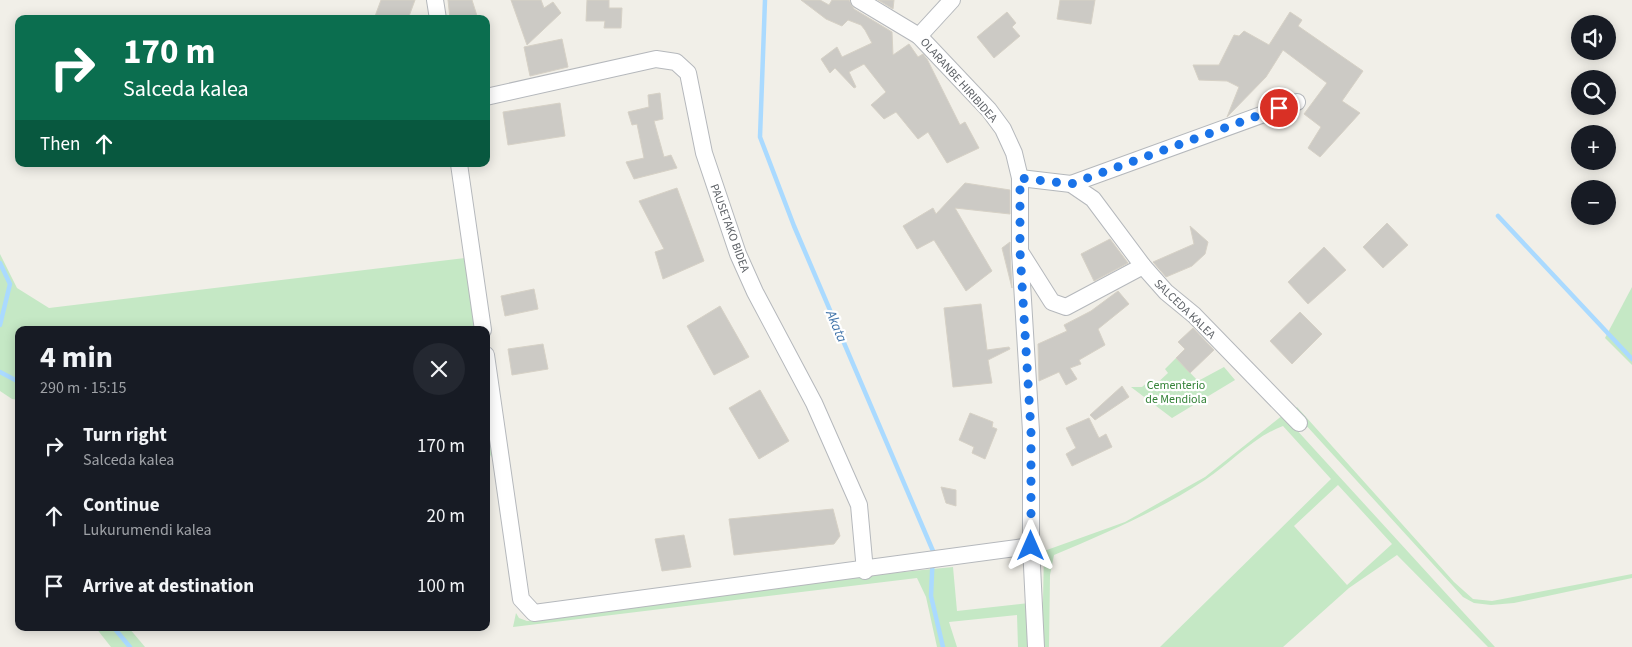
<!DOCTYPE html>
<html lang="en">
<head>
<meta charset="utf-8">
<style>
	:root { --surface:#171b24; --page:#242831; --text:#f1f3f6; --muted:#9ea1a6 }
	body { margin:0; font-family:"Source Sans 3",sans-serif; background:var(--page); color:var(--text); height:100vh; display:flex; flex-direction:column; font-size:19px; white-space:nowrap }
	* { box-sizing:border-box; margin:0 }
	p { font-size:16px; color:var(--muted) }
	.icon { flex:none; width:28px; height:28px; fill:none; stroke:currentColor; stroke-width:2; stroke-linecap:round; stroke-linejoin:round }
	.map { position:relative; flex:1; overflow:hidden }
	.details { position:absolute; left:15px; top:326px; width:475px; height:305px; display:flex; flex-direction:column; background:var(--surface); border-radius:10px; box-shadow:0 2px 12px #0003 }
	.details>* { flex:none }
	.hud { position:absolute; left:15px; top:15px; width:475px; height:152px; border-radius:10px; box-shadow:0 2px 12px #0003; background:#0b6e4f; color:#fff; overflow:hidden }
	.fabs { position:absolute; left:1571px; top:15px; display:grid; gap:10px }
	.fabs a { display:grid; place-items:center; width:45px; height:45px; border-radius:50%; background:var(--surface); box-shadow:0 2px 12px #0003; font-size:25px }
	.pin { position:absolute; display:grid; place-items:center; width:42px; height:42px; color:#fff; margin:-21px; border:2px solid #fff; border-radius:50%; box-shadow:0 1px 5px #0007 }
	.me { position:absolute; width:55px; margin:-28px; rotate:0deg; stroke-linejoin:round; filter:drop-shadow(0 0 4px #0008) }
	.turn { display:flex; align-items:center; gap:18px; height:105px; padding:0 25px; font-size:22px }
	.turn .icon { width:65px; height:65px; stroke-width:2.5 }
	.turn b { display:block; font-size:35px; line-height:42px }
	.then { display:flex; align-items:center; height:48px; padding:0 25px; background:#0003; gap:10px; font-size:19px }
	.round { display:grid; place-items:center; flex:none; width:52px; height:52px; border-radius:26px; background:var(--page) }
	.headline { display:flex; align-items:center; justify-content:space-between; height:85px; padding:0 25px }
	h1 { font-size:30px; font-weight:700; line-height:38px }
	ul { padding:0; list-style:none }
	li { display:flex; align-items:center; gap:15px; height:70px; padding:0 25px }
	li div { flex:1 }
	li b { display:block; font-size:19px }
	li em { font-style:normal }
	.map>svg:first-child { display:block }
	.green { fill:#c5e8c5; fill-rule:evenodd }
	.lines { fill:none; stroke-linecap:round; stroke-linejoin:round }
	.stream { stroke:#aadaff; stroke-width:4.5 }
	.building { fill:#cccac5; stroke:#d6d1c6 }
	.minor-casing { stroke:#b5b8bc; stroke-width:18 }
	.minor { stroke:#fff; stroke-width:16 }
	.route { stroke:#1a73e8; stroke-width:9; stroke-dasharray:0 16.2 }
	.labels { text-anchor:middle; stroke-width:4.5; stroke-linejoin:round; paint-order:stroke }
	.street-label { font-size:12px; fill:#5f6368; stroke:#fff }
	.park-label { font-size:12px; fill:#348238; stroke:#fff }
	.water-label { font-size:14px; font-style:italic; fill:#4174aa; stroke:#fff }
</style>
</head>
<body>
<div class="map">
<svg width="1632" height="647" viewBox="0 0 1632 647">
	<rect width="100%" height="100%" fill="#f1efe8"/>
	<g class="green">
		<polygon points="0,254 17,288 49,308 465,258 475,330 19,330 19,400 12,399 0,391"/>
		<polygon points="1632,287 1632,365 1605,338"/>
		<polygon points="1176,358 1198,381 1224,367 1235,380 1172,418 1131,387 1142,387 1149,381 1154,386 1168,373 1165,369"/>
		<polygon points="1297,407 1454,582 1473,599 1492,601 1632,574 1632,578 1514,603 1491,605 1474,603 1463,597 1293,411"/>
		<polygon points="486,409 493,459 486,449"/>
		<path d="M1283,415L1495,647H1488L1397,555L1349,588L1283,647H1160L1331,479L1283,426C1253,437 1231,463 1205,480C1158,511 1106,533 1054,555L1050,575L1049,647H1042L1040,608L1043,601L1044,551L1125,522L1205,477ZM1338,485L1392,544L1347,585L1294,526Z"/>
		<polygon points="953,567 957,611 1029,603 1029,647 1018,647 1017,615 949,622 957,647 937,647 926,597 917,578 513,627 516,613 519,618 527,621 852,577"/>
		<polygon points="96,628 129,628 145,647 111,647"/>
	</g>
	<g class="lines">
		<g class="stream">
			<polyline points="765,0 760,137 794,226 933,551 931,596 943,647"/>
			<polyline points="1498,216 1632,359"/>
			<polyline points="0,263 10,284 0,325"/>
			<polyline points="0,372 19,382"/>
			<polyline points="114,628 130,647"/>
		</g>
	</g>
	<g class="building">
		<polygon points="381,0 415,0 408,19 374,19"/>
		<polygon points="448,0 472,0 478,19 450,19"/>
		<polygon points="511,0 541,0 544,8 553,2 561,13 527,45"/>
		<polygon points="587,0 609,0 609,8 622,8 621,28 604,28 605,21 586,21"/>
		<polygon points="801,0 820,0 829,5 832,0 849,0 854,9 892,32 893,55 909,44 918,57 923,54 927,59 960,125 965,122 979,148 947,163 928,132 918,139 896,112 884,119 871,105 886,92 864,64 849,72 856,87 854,88 835,68 830,73 821,59 837,47 842,57 872,43 865,30 861,25 848,20 842,26 826,19"/>
		<polygon points="878,0 894,0 893,9"/>
		<polygon points="1060,0 1095,0 1091,24 1057,19"/>
		<polygon points="1007,12 1016,23 1012,27 1020,36 994,58 977,37"/>
		<polygon points="1290,12 1302,20 1298,26 1363,71 1342,101 1360,113 1320,157 1308,148 1321,127 1304,114 1327,83 1283,50 1266,77 1227,117 1239,87 1227,81 1199,80 1193,65 1219,65 1234,35 1239,36 1244,31 1269,45"/>
		<polygon points="562,39 568,67 530,76 524,47"/>
		<polygon points="660,93 663,119 654,121 664,157 671,155 677,168 634,179 626,162 644,158 637,124 632,125 628,112 649,107 648,95"/>
		<polygon points="560,103 565,136 508,145 503,112"/>
		<polygon points="965,183 1010,190 1010,214 955,208 992,271 966,291 934,240 917,249 903,226 933,208 936,214"/>
		<polygon points="677,188 704,261 663,279 655,252 664,249 639,201"/>
		<polygon points="1387,223 1408,245 1383,268 1363,247"/>
		<polygon points="1190,226 1208,242 1205,254 1192,266 1166,277 1153,262 1194,244"/>
		<polygon points="1110,239 1128,263 1094,281 1081,254"/>
		<polygon points="1010,242 1010,252 1012,288 1002,248"/>
		<polygon points="1324,247 1346,270 1308,304 1288,282"/>
		<polygon points="534,289 538,309 505,316 501,296"/>
		<polygon points="1118,291 1129,304 1098,329 1105,345 1079,360 1081,364 1070,368 1077,379 1066,385 1059,372 1039,381 1038,344 1067,331 1064,325 1091,311"/>
		<polygon points="981,304 987,350 1009,347 1010,349 988,360 992,383 953,387 944,308"/>
		<polygon points="720,306 749,357 714,375 687,326"/>
		<polygon points="1300,312 1322,334 1292,364 1270,341"/>
		<polygon points="1193,328 1214,350 1190,373 1176,358 1185,349 1178,342"/>
		<polygon points="543,344 548,369 512,375 508,349"/>
		<polygon points="1122,386 1129,397 1095,420 1090,415"/>
		<polygon points="760,390 789,441 759,459 729,408"/>
		<polygon points="970,413 993,422 992,427 997,429 985,459 972,453 974,447 959,440"/>
		<polygon points="1089,418 1099,438 1106,434 1112,447 1072,466 1066,454 1076,448 1066,428"/>
		<polygon points="941,487 956,490 956,506 946,503"/>
		<polygon points="833,509 840,536 834,544 734,555 729,519"/>
		<polygon points="684,535 691,567 662,571 655,539"/>
	</g>
	<g class="lines">
		<defs>
			<g id="minor">
				<polyline points="435,0 438,19"/>
				<polyline points="859,0 919,36 989,110 1003,129 1014,153 1020,178 1020,251 1031,431 1031,546 1036,647"/>
				<polyline points="919,36 952,0"/>
				<polyline points="486,97 656,59 676,62 688,73 704,153 738,254 755,292 814,403 859,505 865,571"/>
				<polyline points="459,164 483,330"/>
				<polyline points="1020,178 1071,184 1093,199 1143,266 1166,292 1194,315 1299,423"/>
				<polyline points="1071,184 1297,102"/>
				<polyline points="1021,253 1052,302 1066,307 1143,266"/>
				<polyline points="486,355 521,599 534,613 1031,546"/>
			</g>
		</defs>
		<use href="#minor" class="minor-casing"/>
		<use href="#minor" class="minor"/>
	</g>
	<g class="lines">
		<polyline class="route" points="1031,546 1031,431 1020,251 1020,178 1071,184 1279,108"/>
	</g>
	<g class="labels">
		<g class="street-label">
			<text transform="translate(959 80) rotate(48)" y="4">OLARANBE HIRIBIDEA</text>
			<text transform="translate(730 228) rotate(70)" y="4">PAUSETAKO BIDEA</text>
			<text transform="translate(1185 309) rotate(44)" y="4">SALCEDA KALEA</text>
		</g>
		<g class="park-label">
			<text x="1176" y="389">Cementerio<tspan x="1176" dy="14">de Mendiola</tspan></text>
		</g>
		<g class="water-label">
			<text transform="translate(837 326) rotate(67)" y="5">Akata</text>
		</g>
	</g>
</svg>
<div class="fabs">
<a><svg class="icon" aria-label="sound" viewBox="0 0 24 24"><path d="M4 9h4l5-4v14l-5-4H4zM17 9q2 3 0 6"/></svg></a>
<a><svg class="icon" aria-label="search" viewBox="0 0 24 24"><circle cx="10" cy="10" r="6"/><path d="M15 15l6 6"/></svg></a>
<a>+</a>
<a>−</a>
</div>
<div class="pin" style="left:1279px;top:108px;background:#d93025"><svg class="icon" aria-label="arrive" viewBox="0 0 24 24"><path d="M6 21V4h12l-3 4 3 4H6"/></svg></div>
<svg class="me" style="left:1031px;top:546px" viewBox="-20 -20 40 40"><path d="M0-17L14 15 0 8-14 15z" fill="#1a73e8" stroke="#fff" stroke-width="4"/></svg>
<div class="hud">
<div class="turn"><svg class="icon" aria-label="right" viewBox="0 0 24 24"><path d="M7 20v-9h11M14 6l5 5-5 5"/></svg><div><b>170 m</b>Salceda kalea</div></div>
<div class="then">Then<svg class="icon" aria-label="ahead" viewBox="0 0 24 24"><path d="M12 20V5M6 11l6-6 6 6"/></svg></div>
</div>
<section class="details">
<div class="headline"><div><h1>4 min</h1><p>290 m · 15:15</p></div><a class="round"><svg class="icon" aria-label="close" viewBox="0 0 24 24"><path d="M6 6l12 12M18 6L6 18"/></svg></a></div>
<ul>
<li><svg class="icon" aria-label="right" viewBox="0 0 24 24"><path d="M7 20v-9h11M14 6l5 5-5 5"/></svg><div><b>Turn right</b><p>Salceda kalea</p></div><em>170 m</em></li>
<li><svg class="icon" aria-label="ahead" viewBox="0 0 24 24"><path d="M12 20V5M6 11l6-6 6 6"/></svg><div><b>Continue</b><p>Lukurumendi kalea</p></div><em>20 m</em></li>
<li><svg class="icon" aria-label="arrive" viewBox="0 0 24 24"><path d="M6 21V4h12l-3 4 3 4H6"/></svg><div><b>Arrive at destination</b></div><em>100 m</em></li>
</ul>
</section>
</div>
</body>
</html>
